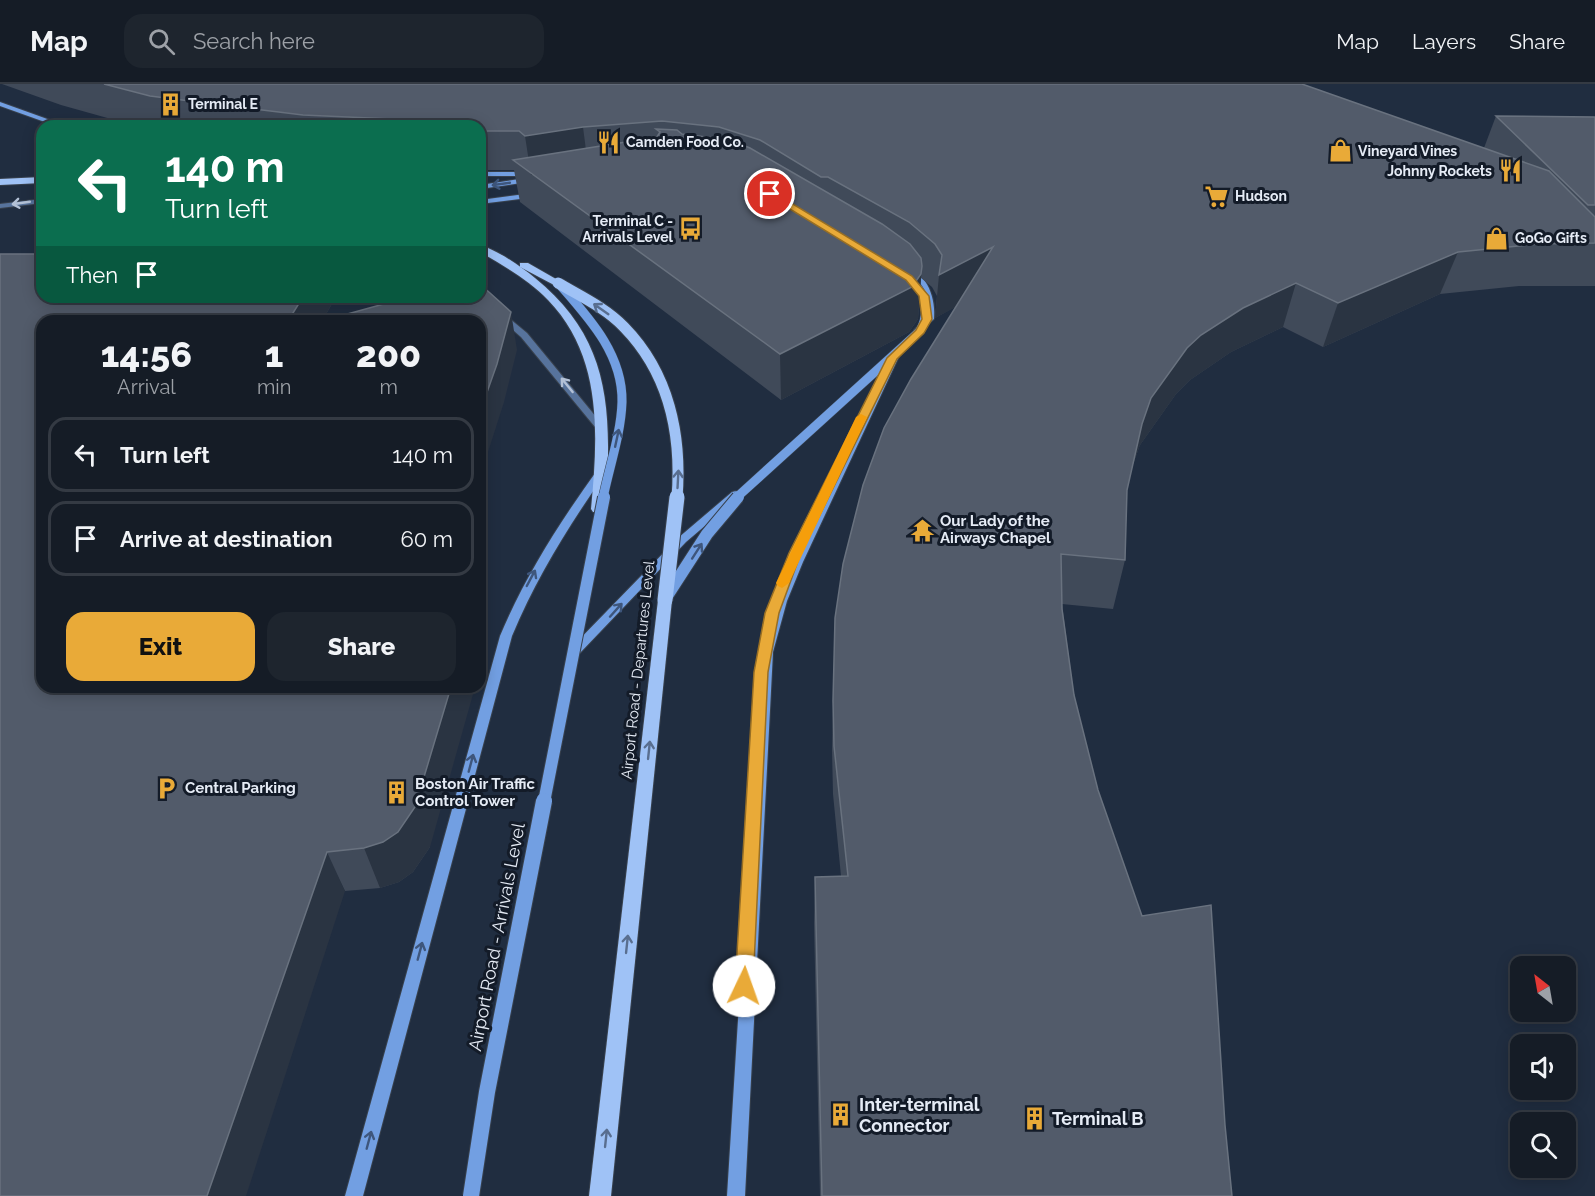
<!DOCTYPE html>
<html lang="en">
<head>
<meta charset="utf-8">
<style>
	:root { --surface:#151c26; --page:#1e252e; --text:#f1f3f6; --muted:#9da1a7; --line:#343a43; --accent:#e9aa38 }
	body { margin:0; font-family:Raleway,sans-serif; background:var(--page); color:var(--text); height:100vh; display:flex; flex-direction:column; font-size:22px; white-space:nowrap }
	* { box-sizing:border-box; margin:0 }
	p { font-size:20px; color:var(--muted) }
	.icon { flex:none; width:33px; height:33px; fill:none; stroke:currentColor; stroke-width:2; stroke-linecap:round; stroke-linejoin:round }
	.map { position:relative; flex:1; overflow:hidden }
	.side { position:absolute; left:36px; top:231px; width:450px; height:378px; display:flex; flex-direction:column; background:var(--surface); border-radius:18px; box-shadow:0 3px 15px #0003,0 0 0 2px var(--line) }
	.side>* { flex:none }
	.guide { position:absolute; left:36px; top:36px; width:450px; height:183px; border-radius:18px; box-shadow:0 3px 15px #0003,0 0 0 2px var(--line); background:#0b6e4f; color:#fff; overflow:hidden }
	.needle { width:39px; rotate:329deg }
	.tools { position:absolute; left:1510px; top:872px; display:grid; gap:12px }
	.tools a { display:grid; place-items:center; width:66px; height:66px; border-radius:12px; background:var(--surface); box-shadow:0 3px 15px #0003,0 0 0 2px var(--line); font-size:30px }
	.pin { position:absolute; display:grid; place-items:center; width:51px; height:51px; color:#fff; margin:-26px; border:3px solid #fff; border-radius:50%; box-shadow:0 2px 6px #0007 }
	.me { position:absolute; width:66px; margin:-33px; rotate:3deg; stroke-linejoin:round; filter:drop-shadow(0 0 4px #0008) }
	.turn { display:flex; align-items:center; gap:21px; height:126px; padding:0 30px; font-size:27px }
	.turn .icon { width:78px; height:78px; stroke-width:2.5 }
	.turn b { display:block; font-size:42px; line-height:51px }
	.then { display:flex; align-items:center; height:57px; padding:0 30px; background:#0003; gap:12px; font-size:22px }
	.eta { display:flex; justify-content:space-evenly; align-items:center; height:102px; text-align:center }
	.eta b { font-size:36px; font-weight:800; line-height:42px }
	.cta { display:flex; gap:12px; margin-top:auto; padding:12px 30px }
	.cta a { flex:1; height:69px; border-radius:18px; background:var(--accent); color:#111; font-size:24px; font-weight:800; line-height:69px; text-align:center }
	.cta a+a { background:var(--page); color:var(--text) }
	ul { padding:0; list-style:none }
	li { display:flex; align-items:center; gap:18px; height:75px; margin:0 12px 9px; padding:0 18px; border:3px solid var(--line); border-radius:18px }
	li div { flex:1 }
	li b { display:block; font-size:22px }
	li em { font-style:normal }
	header { display:flex; align-items:center; gap:36px; box-sizing:border-box; height:84px; padding:0 30px; background:var(--surface); border-bottom:2px solid var(--line) }
	header strong { font-size:28px }
	nav { display:flex; gap:33px; margin-inline-start:auto; font-size:21px }
	.search { width:420px; height:54px; background:var(--page); display:flex; align-items:center; gap:15px; box-sizing:border-box; padding:0 21px; border-radius:18px; color:var(--muted); font-size:22px }
	.map>svg:first-child { display:block }
	.built { fill:#202d40; fill-rule:evenodd }
	.lines { fill:none; stroke-linecap:round; stroke-linejoin:round }
	.lane-casing { stroke:#38414d; stroke-width:2 }
	.secondary-casing { stroke:#38414d; stroke-width:2 }
	.primary-casing { stroke:#38414d; stroke-width:2 }
	.lane { fill:#57739c; fill-rule:evenodd }
	.secondary { fill:#729fe2; fill-rule:evenodd }
	.primary { fill:#9fc2f6; fill-rule:evenodd }
	.secondary-bridge-far2-casing { stroke:#38414d; stroke-width:10; stroke-linecap:butt }
	.secondary-bridge-far1-casing { stroke:#38414d; stroke-width:14; stroke-linecap:butt }
	.secondary-bridge-casing { stroke:#38414d; stroke-width:18; stroke-linecap:butt }
	.primary-bridge-far1-casing { stroke:#38414d; stroke-width:13; stroke-linecap:butt }
	.primary-bridge-casing { stroke:#38414d; stroke-width:17; stroke-linecap:butt }
	.secondary-bridge-far2 { stroke:#729fe2; stroke-width:9 }
	.secondary-bridge-far1 { stroke:#729fe2; stroke-width:12 }
	.secondary-bridge { stroke:#729fe2; stroke-width:16 }
	.primary-bridge-far1 { stroke:#9fc2f6; stroke-width:11 }
	.primary-bridge { stroke:#9fc2f6; stroke-width:15 }
	.wall { fill:#404a59 }
	.shaded-wall { fill:#2a3442 }
	.building { fill:#525b6a; stroke:#69727f; stroke-width:1.5 }
	.oneway { stroke:#3e567c }
	.oneway2 { stroke:#b3c1d6 }
	.oneway3 { stroke:#596e8f }
	.route { fill:#e9aa38; stroke:#976e24; stroke-width:1.5 }
	.slow { fill:#f59e0b }
	.labels { text-anchor:middle; stroke-width:6; stroke-linejoin:round; paint-order:stroke }
	.far-poi-label { font-size:14px; font-weight:bold; fill:#e5ebf5; stroke:#131b28; text-anchor:start }
	.poi-label { font-size:15px; font-weight:bold; fill:#e5ebf5; stroke:#131b28; text-anchor:start }
	.street-label { font-size:15px; fill:#e5ebf5; stroke:#131b28 }
	.near-street-label { font-size:18px; fill:#e5ebf5; stroke:#131b28 }
	.near-poi-label { font-size:18px; font-weight:bold; fill:#e5ebf5; stroke:#131b28; text-anchor:start }
</style>
</head>
<body>
<header>
<strong>Map</strong>
<div class="search"><svg class="icon" aria-label="search" viewBox="0 0 24 24"><circle cx="10" cy="10" r="6"/><path d="M15 15l6 6"/></svg>Search here</div>
<nav><a>Map</a><a>Layers</a><a>Share</a></nav>
</header>
<div class="map">
<svg width="1595" height="1112" viewBox="0 0 1595 1112">
	<rect width="100%" height="100%" fill="#1c2532"/>
	<path class="built" d="M0,0H1595V1112H0ZM42,42H480V213H42ZM42,237H480V603H42ZM1521,882H1566V927H1521ZM1521,960H1566V1005H1521ZM1521,1038H1566V1083H1521Z"/>
	<g class="lines">
		<defs>
			<g id="lane">
				<polygon points="42,115 42,119 0,124 0,120"/>
				<polygon points="480,210 527,249 606,345 606,349 600,349 521,253 477,215 476,213 480,213"/>
			</g>
			<g id="secondary">
				<polygon points="0,18 64,41 65,42 56,42 0,22"/>
				<polygon points="480,88 525,88 529,90 525,92 480,92"/>
				<polygon points="532,93 535,93 535,97 480,105 480,101"/>
				<polygon points="533,109 536,109 536,113 480,120 480,116"/>
				<path d="M905,187C928,186 936,217 934,235L918,249L914,246L926,234C928,214 922,202 905,191Z"/>
				<polygon points="898,263 902,266 803,478 787,517 773,568 745,1112 727,1112 761,568 775,517 791,478 894,266"/>
				<path d="M602,384L607,387C570,440 537,492 512,552L363,1112H345L500,552C525,492 560,438 598,385Z"/>
				<polygon points="736,407 741,410 740,412 686,458 579,570 571,570 569,567 571,564 678,454 732,408"/>
			</g>
			<g id="primary">
				<polygon points="42,93 42,99 0,101 0,95"/>
				<path d="M480,161C499,167 520,182 535,194C594,242 609,295 608,369C608,386 610,413 603,428H593L591,425C598,351 603,273 548,216C529,196 504,182 480,168Z"/>
				<polygon points="520,179 528,179 563,199 554,201 520,183"/>
				<polygon points="665,511 672,516 611,1112 589,1112 658,516"/>
			</g>
		</defs>
		<use href="#lane" class="lane-casing"/>
		<use href="#secondary" class="secondary-casing"/>
		<use href="#primary" class="primary-casing"/>
		<use href="#lane" class="lane"/>
		<use href="#secondary" class="secondary"/>
		<use href="#primary" class="primary"/>
		<defs>
			<g id="secondary-bridge-far2">
				<path d="M561,202C590,235 623,271 622,318C621,350 609,384 603,414"/>
				<path d="M736,414L920,247C931,227 925,210 909,194"/>
			</g>
			<g id="secondary-bridge-far1">
				<polyline points="665,515 707,450 738,413"/>
				<polyline points="544,718 604,413"/>
			</g>
			<polyline id="secondary-bridge" points="471,1112 487,1008 544,717"/>
			<path id="primary-bridge-far1" d="M558,199C580,212 606,224 624,243C669,289 682,351 677,414"/>
			<polyline id="primary-bridge" points="665,516 677,413"/>
		</defs>
		<use href="#secondary-bridge-far2" class="secondary-bridge-far2-casing"/>
		<use href="#secondary-bridge-far1" class="secondary-bridge-far1-casing"/>
		<use href="#secondary-bridge" class="secondary-bridge-casing"/>
		<use href="#primary-bridge-far1" class="primary-bridge-far1-casing"/>
		<use href="#primary-bridge" class="primary-bridge-casing"/>
		<use href="#secondary-bridge-far2" class="secondary-bridge-far2"/>
		<use href="#secondary-bridge-far1" class="secondary-bridge-far1"/>
		<use href="#secondary-bridge" class="secondary-bridge"/>
		<use href="#primary-bridge-far1" class="primary-bridge-far1"/>
		<use href="#primary-bridge" class="primary-bridge"/>
	</g>
	<g class="wall">
		<polygon points="2,0 1302,0 1484,64 1496,32 1595,33 1595,202 1519,202 1440,210 1323,263 1283,243 1231,268 1190,296 1176,310 1140,361 1132,383 1127,406 1125,476 1113,525 1062,520 1074,611 1098,706 1142,832 1225,1041 1232,1112 820,1112 814,839 815,793 841,792 833,710 832,666 835,534 955,223 935,234 937,212 932,203 921,194 918,235 909,248 781,316 520,118 514,86 480,86 480,42 136,42 61,21"/>
		<polygon points="42,213 336,213 322,237 430,763 413,788 399,798 380,804 345,807"/>
	</g>
	<g class="shaded-wall">
		<polygon points="583,43 588,82 531,91 525,52"/>
		<polygon points="993,163 988,206 935,234 939,191"/>
		<polygon points="1458,168 1440,210 1323,263 1338,219"/>
		<polygon points="922,182 918,235 909,248 781,316 780,270"/>
		<polygon points="1296,199 1283,243 1231,268 1190,296 1176,310 1140,361 1131,386 1142,340 1151,314 1187,264 1201,251 1243,224"/>
		<polygon points="303,213 336,213 322,237 288,237"/>
		<polygon points="511,228 517,266 504,318 480,393 480,328"/>
		<polygon points="451,603 475,603 430,763 413,788 399,798 380,804 364,764"/>
		<polygon points="327,768 345,807 246,1112 207,1112"/>
	</g>
	<g class="building">
		<polygon points="104,0 1302,0 1549,87 1595,133 1595,159 1538,160 1458,168 1338,219 1296,199 1243,224 1201,251 1187,264 1151,314 1142,340 1127,406 1125,476 1061,470 1062,525 1074,611 1098,706 1142,832 1211,821 1225,1041 1232,1112 822,1112 815,793 848,792 834,662 833,617 835,534 843,480 863,401 884,344 911,295 993,163 939,191 942,171 935,160 909,138 828,93 821,93 760,56 719,43 662,37 583,43 525,52 519,47 480,47 480,42 464,42 459,38 303,31 150,12"/>
		<polygon points="1496,32 1595,33 1595,121 1588,121"/>
		<polygon points="656,45 677,46 682,50 730,56 750,64 882,140 910,160 921,174 922,182 921,190 912,203 780,270 513,76 657,53 660,48"/>
		<polygon points="0,170 42,170 42,213 303,213 288,237 42,237 42,603 451,603 415,723 398,748 383,758 364,764 327,768 207,1112 0,1112"/>
		<polygon points="480,200 511,228 497,280 480,328 480,237 322,237 409,213 480,213"/>
	</g>
	<defs><path id="oneway-shaft" d="M-6 0H5M1.5-3L5.5 0L1.5 3" fill="none" stroke-width="1.6" stroke-linecap="round" stroke-linejoin="round" transform="scale(1.5)"/></defs>
	<g class="oneway">
		<use href="#oneway-shaft" transform="translate(501 100) rotate(172)"/>
		<use href="#oneway-shaft" transform="translate(617 354) rotate(-78)"/>
		<use href="#oneway-shaft" transform="translate(697 467) rotate(-57)"/>
		<use href="#oneway-shaft" transform="translate(531 494) rotate(-62)"/>
		<use href="#oneway-shaft" transform="translate(616 526) rotate(-48)"/>
		<use href="#oneway-shaft" transform="translate(471 679) rotate(-75)"/>
		<use href="#oneway-shaft" transform="translate(420 867) rotate(-75)"/>
		<use href="#oneway-shaft" transform="translate(369 1056) rotate(-75)"/>
	</g>
	<g class="oneway2">
		<use href="#oneway-shaft" transform="translate(21 119) rotate(172)"/>
		<use href="#oneway-shaft" transform="translate(567 301) rotate(-129)"/>
	</g>
	<g class="oneway3">
		<use href="#oneway-shaft" transform="translate(601 225) rotate(-145)"/>
		<use href="#oneway-shaft" transform="translate(678 395) rotate(-87)"/>
		<use href="#oneway-shaft" transform="translate(649 666) rotate(-84)"/>
		<use href="#oneway-shaft" transform="translate(627 860) rotate(-84)"/>
		<use href="#oneway-shaft" transform="translate(606 1054) rotate(-84)"/>
	</g>
	<polygon class="route" points="767,108 773,108 912,192 929,212 932,235 924,249 897,275 801,469 779,529 768,588 753,902 750,908 744,910 738,908 735,902 754,588 765,529 789,469 887,274 916,246 922,235 919,212 906,196 767,111"/>
	<polygon class="slow" points="861,330 867,333 789,499 782,504 778,502 776,499 856,333"/>
	<defs>
		<symbol id="building-bare" viewBox="-9 -9 18 18"><path d="M-4-6H4V6H1V3H-1V6H-4ZM-2.5-4.3h1.7v1.8h-1.7ZM.8-4.3h1.7v1.8H.8ZM-2.5-1h1.7V.8h-1.7ZM.8-1h1.7V.8H.8Z" fill="#e9aa38" stroke="#131b28" stroke-width="2.5" paint-order="stroke"/></symbol>
		<symbol id="restaurant-bare" viewBox="-9 -9 18 18"><path d="M-5-6h1v4h1v-4h1v4h1v-4h1v5L-1.5 .5V6h-2V.5L-5-1ZM5-6V6H3V1.5H1.5Q1.5-4 5-6Z" fill="#e9aa38" stroke="#131b28" stroke-width="2.5" paint-order="stroke"/></symbol>
		<symbol id="shop-bare" viewBox="-9 -9 18 18"><path d="M-5-2.5h2.3a2.7 3.5 0 0 1 5.4 0H5L5.5 6h-11ZM-1.5-2.5h3a1.5 2.3 0 0 0-3 0Z" fill="#e9aa38" stroke="#131b28" stroke-width="2.5" paint-order="stroke"/></symbol>
		<symbol id="supermarket-bare" viewBox="-9 -9 18 18"><path d="M-6-5.5h2.5l.6 2H6L4.5 2H-2.5L-4.4-4H-6ZM-1.5 3.2a1.3 1.3 0 1 0 .1 0ZM3 3.2a1.3 1.3 0 1 0 .1 0Z" fill="#e9aa38" stroke="#131b28" stroke-width="2.5" paint-order="stroke"/></symbol>
		<symbol id="bus-bare" viewBox="-9 -9 18 18"><path d="M-5-6H5V4H4V6H2V4H-2V6H-4V4H-5ZM-3.5-4V0h7V-4ZM-3.5 1.2v1.5H-2V1.2ZM2 1.2v1.5H3.5V1.2Z" fill="#e9aa38" stroke="#131b28" stroke-width="2.5" paint-order="stroke"/></symbol>
		<symbol id="temple-bare" viewBox="-9 -9 18 18"><path d="M0-6L5-2H3V0L6.5 2.5H4V6H1.5V3h-3V6H-4V2.5H-6.5L-3 0V-2H-5Z" fill="#e9aa38" stroke="#131b28" stroke-width="2.5" paint-order="stroke"/></symbol>
		<symbol id="parking-bare" viewBox="-9 -9 18 18"><path d="M-3.5-5.5H1a3.5 3.5 0 0 1 0 7H-1V5.5H-3.5ZM-1-3.4V-.6H.8a1.4 1.4 0 0 0 0-2.8Z" fill="#e9aa38" stroke="#131b28" stroke-width="2.5" paint-order="stroke"/></symbol>
	</defs>
	<g fill-rule="evenodd">
		<use href="#building-bare" x="154" y="4" width="33" height="33"/>
		<use href="#restaurant-bare" x="592" y="42" width="33" height="33"/>
		<use href="#shop-bare" x="1324" y="50" width="33" height="33"/>
		<use href="#restaurant-bare" x="1494" y="70" width="33" height="33"/>
		<use href="#supermarket-bare" x="1200" y="96" width="33" height="33"/>
		<use href="#bus-bare" x="674" y="128" width="33" height="33"/>
		<use href="#shop-bare" x="1480" y="138" width="33" height="33"/>
		<use href="#temple-bare" x="906" y="430" width="33" height="33"/>
		<use href="#parking-bare" x="150" y="688" width="33" height="33"/>
		<use href="#building-bare" x="380" y="692" width="33" height="33"/>
		<use href="#building-bare" x="824" y="1014" width="33" height="33"/>
		<use href="#building-bare" x="1018" y="1018" width="33" height="33"/>
	</g>
	<g class="labels">
		<g class="far-poi-label">
			<text x="188" y="25">Terminal E</text>
			<text x="626" y="63">Camden Food Co.</text>
			<text x="1358" y="72">Vineyard Vines</text>
			<text x="1492" y="92" text-anchor="end">Johnny Rockets</text>
			<text x="1235" y="117">Hudson</text>
			<text x="673" y="142" text-anchor="end">Terminal C -<tspan x="673" dy="16">Arrivals Level</tspan></text>
			<text x="1515" y="159">GoGo Gifts</text>
		</g>
		<g class="poi-label">
			<text x="940" y="442">Our Lady of the<tspan x="940" dy="17">Airways Chapel</tspan></text>
			<text x="415" y="705">Boston Air Traffic<tspan x="415" dy="17">Control Tower</tspan></text>
			<text x="185" y="709">Central Parking</text>
		</g>
		<g class="street-label">
			<text transform="translate(638 586) rotate(-84)" y="5">Airport Road - Departures Level</text>
		</g>
		<g class="near-street-label">
			<text transform="translate(497 853) rotate(-79)" y="6">Airport Road - Arrivals Level</text>
		</g>
		<g class="near-poi-label">
			<text x="859" y="1027">Inter-terminal<tspan x="859" dy="21">Connector</tspan></text>
			<text x="1052" y="1041">Terminal B</text>
		</g>
	</g>
</svg>
<div class="tools">
<a><svg class="needle" viewBox="-14 -14 28 28"><path d="M0-13l5 13h-10z" fill="#e53935"/><path d="M0 13l5-13h-10z" fill="#9da1a7"/></svg></a>
<a><svg class="icon" aria-label="sound" viewBox="0 0 24 24"><path d="M4 9h4l5-4v14l-5-4H4zM17 9q2 3 0 6"/></svg></a>
<a><svg class="icon" aria-label="search" viewBox="0 0 24 24"><circle cx="10" cy="10" r="6"/><path d="M15 15l6 6"/></svg></a>
</div>
<div class="pin" style="left:770px;top:110px;background:#d93025"><svg class="icon" aria-label="arrive" viewBox="0 0 24 24"><path d="M6 21V4h12l-3 4 3 4H6"/></svg></div>
<svg class="me" style="left:744px;top:902px" viewBox="-20 -20 40 40"><circle r="19" fill="#fff"/><path d="M0-13L10 11 0 6-10 11z" fill="#e9aa38"/></svg>
<div class="guide">
<div class="turn"><svg class="icon" aria-label="left" viewBox="0 0 24 24"><path d="M17 20v-9H6M10 6l-5 5 5 5"/></svg><div><b>140 m</b>Turn left</div></div>
<div class="then">Then<svg class="icon" aria-label="arrive" viewBox="0 0 24 24"><path d="M6 21V4h12l-3 4 3 4H6"/></svg></div>
</div>
<section class="side">
<div class="eta">
<div><b>14:56</b><p>Arrival</p></div>
<div><b>1</b><p>min</p></div>
<div><b>200</b><p>m</p></div>
</div>
<ul>
<li><svg class="icon" aria-label="left" viewBox="0 0 24 24"><path d="M17 20v-9H6M10 6l-5 5 5 5"/></svg><div><b>Turn left</b></div><em>140 m</em></li>
<li><svg class="icon" aria-label="arrive" viewBox="0 0 24 24"><path d="M6 21V4h12l-3 4 3 4H6"/></svg><div><b>Arrive at destination</b></div><em>60 m</em></li>
</ul>
<div class="cta"><a>Exit</a><a>Share</a></div>
</section>
</div>
</body>
</html>
